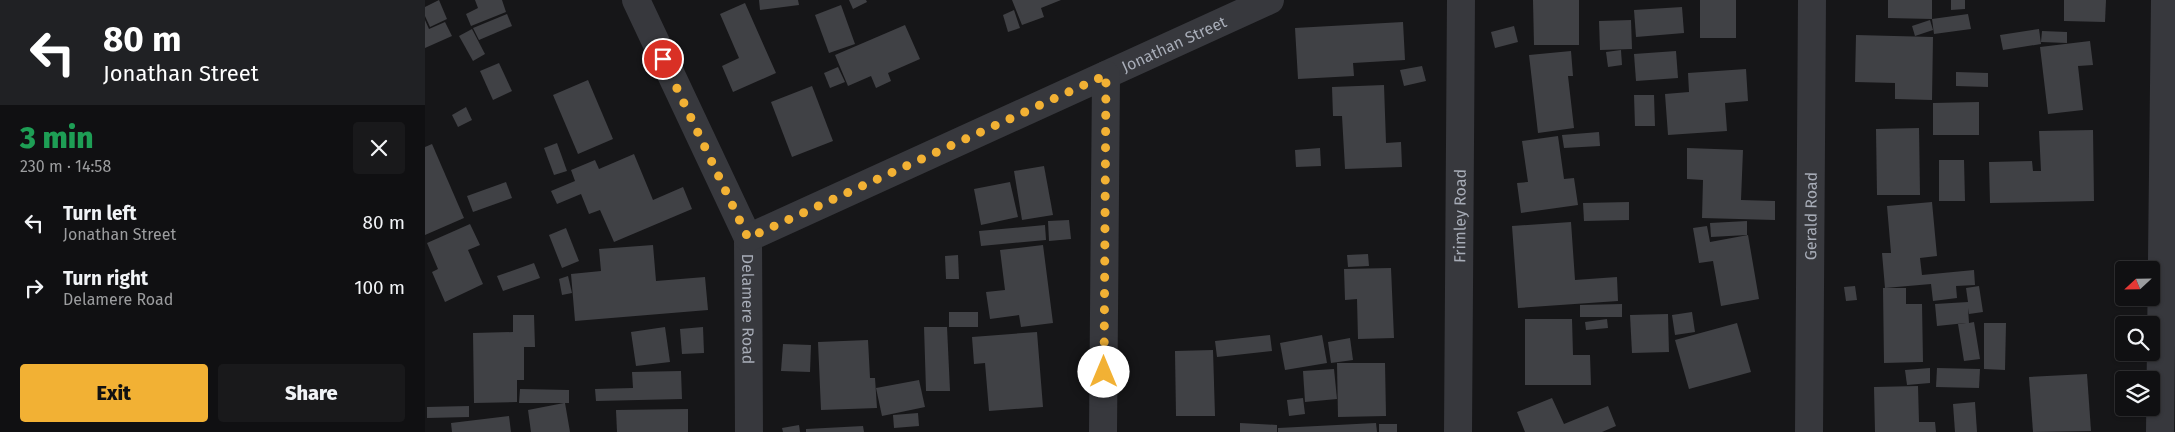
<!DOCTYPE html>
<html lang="en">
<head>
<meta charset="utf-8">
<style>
	:root { --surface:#101012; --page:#19191b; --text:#f1f3f6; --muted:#9c9d9f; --line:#303032; --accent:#f2b134 }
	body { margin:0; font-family:"Fira Sans",sans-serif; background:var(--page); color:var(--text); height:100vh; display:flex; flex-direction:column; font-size:19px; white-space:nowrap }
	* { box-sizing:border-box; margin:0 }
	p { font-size:16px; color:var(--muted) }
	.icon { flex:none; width:28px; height:28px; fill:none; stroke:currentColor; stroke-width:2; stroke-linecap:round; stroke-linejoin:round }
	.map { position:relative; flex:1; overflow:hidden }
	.details { display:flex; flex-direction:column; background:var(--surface); width:425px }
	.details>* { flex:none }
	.top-card { background:#202124; color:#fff; overflow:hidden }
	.needle { width:32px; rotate:248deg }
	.controls { position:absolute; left:1690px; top:261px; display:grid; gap:10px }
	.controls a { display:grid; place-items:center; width:45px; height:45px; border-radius:5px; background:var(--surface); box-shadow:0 1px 4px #0004,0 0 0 1px var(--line); font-size:25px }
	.pin { position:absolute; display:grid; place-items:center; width:42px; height:42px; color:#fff; margin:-21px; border:2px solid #fff; border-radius:50%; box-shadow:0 1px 5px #0007 }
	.me { position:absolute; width:55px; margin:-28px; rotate:0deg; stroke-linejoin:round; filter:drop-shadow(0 0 4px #0008) }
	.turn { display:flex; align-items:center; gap:18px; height:105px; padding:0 20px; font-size:22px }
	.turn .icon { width:65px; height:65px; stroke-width:2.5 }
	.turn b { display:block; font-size:35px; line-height:42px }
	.round { display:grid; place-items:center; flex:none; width:52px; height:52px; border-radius:5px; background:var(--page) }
	.head { display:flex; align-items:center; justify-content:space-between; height:85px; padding:0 20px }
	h1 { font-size:30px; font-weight:800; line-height:38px; color:#1e9e55 }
	.primary-button { display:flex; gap:10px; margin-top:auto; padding:10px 20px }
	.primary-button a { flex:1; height:58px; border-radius:5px; background:var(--accent); color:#111; font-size:20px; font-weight:800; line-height:58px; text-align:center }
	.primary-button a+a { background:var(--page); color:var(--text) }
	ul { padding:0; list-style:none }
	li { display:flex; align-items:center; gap:15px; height:65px; padding:0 20px }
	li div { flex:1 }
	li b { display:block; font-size:19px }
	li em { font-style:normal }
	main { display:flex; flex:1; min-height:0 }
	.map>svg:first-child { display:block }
	.building { fill:#404145 }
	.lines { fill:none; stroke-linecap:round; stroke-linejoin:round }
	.minor { stroke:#37383d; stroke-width:28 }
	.route { stroke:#f2b134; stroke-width:9; stroke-dasharray:0 16.2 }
	.labels { text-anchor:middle; stroke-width:5; stroke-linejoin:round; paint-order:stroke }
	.street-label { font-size:16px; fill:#a8adb8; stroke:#111113 }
</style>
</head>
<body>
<main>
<section class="details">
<div class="top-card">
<div class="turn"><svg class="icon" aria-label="left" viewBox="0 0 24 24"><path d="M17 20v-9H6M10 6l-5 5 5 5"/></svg><div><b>80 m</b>Jonathan Street</div></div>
</div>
<div class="head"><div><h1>3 min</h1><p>230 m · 14:58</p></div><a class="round"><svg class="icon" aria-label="close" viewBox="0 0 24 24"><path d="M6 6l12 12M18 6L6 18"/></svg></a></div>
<ul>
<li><svg class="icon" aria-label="left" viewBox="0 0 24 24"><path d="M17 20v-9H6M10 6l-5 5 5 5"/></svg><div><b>Turn left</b><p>Jonathan Street</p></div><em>80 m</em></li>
<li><svg class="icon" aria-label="right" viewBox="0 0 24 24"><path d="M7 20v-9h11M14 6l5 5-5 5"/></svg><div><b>Turn right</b><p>Delamere Road</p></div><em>100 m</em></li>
</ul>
<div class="primary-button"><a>Exit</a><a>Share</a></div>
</section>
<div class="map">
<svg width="1750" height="432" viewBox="0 0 1750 432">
	<rect width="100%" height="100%" fill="#161618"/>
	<g class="building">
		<polygon points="14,0 22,19 5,27 0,16 0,7"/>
		<polygon points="50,0 77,0 81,12 46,26 41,14 53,8"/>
		<polygon points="334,0 373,0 374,5 335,10"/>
		<polygon points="424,0 441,0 442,2 428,9"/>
		<polygon points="587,0 636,0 616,8 619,17 597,25"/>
		<polygon points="1108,0 1154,0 1154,45 1109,45"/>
		<rect x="1275" y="0" width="36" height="38"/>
		<polygon points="1463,0 1507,0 1507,19 1463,18"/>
		<polygon points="1526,0 1540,0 1540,9 1526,10"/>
		<polygon points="1639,0 1681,0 1680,22 1639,21"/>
		<polygon points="320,3 351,73 308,92 297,66 314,58 295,14"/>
		<polygon points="416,5 430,44 404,53 390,15"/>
		<polygon points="1257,7 1259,33 1211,37 1209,10"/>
		<polygon points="589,10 595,28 583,32 578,15"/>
		<polygon points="82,14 87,26 54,40 48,28"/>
		<polygon points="1543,14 1546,29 1509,34 1507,19"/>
		<polygon points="0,20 4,29 20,22 27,36 0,48"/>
		<polygon points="1206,20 1207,49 1175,50 1174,21"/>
		<polygon points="1505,20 1508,30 1490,36 1487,26"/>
		<polygon points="978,22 980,60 928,63 929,76 873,79 870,28"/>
		<polygon points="480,25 495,59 463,73 466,81 451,88 446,76 423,86 410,55"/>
		<polygon points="1089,26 1093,42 1070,48 1066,32"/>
		<polygon points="47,29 60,54 48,61 34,36"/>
		<polygon points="1614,29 1616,44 1578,50 1575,35"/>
		<polygon points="1617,31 1642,32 1642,43 1616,42"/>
		<polygon points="1431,35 1508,37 1507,100 1470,99 1470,83 1430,82"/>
		<polygon points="1665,41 1668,65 1653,66 1658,110 1623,114 1615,47"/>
		<polygon points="1196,50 1197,65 1183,67 1181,52"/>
		<polygon points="1146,51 1148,76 1143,76 1149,128 1113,133 1104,55"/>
		<polygon points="1251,51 1253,78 1211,81 1209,54"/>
		<polygon points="74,63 87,91 68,100 55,71"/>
		<polygon points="997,66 1001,81 979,86 975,70"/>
		<polygon points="413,67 420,82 405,88 399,73"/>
		<polygon points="1321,69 1323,101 1300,103 1302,131 1243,135 1240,94 1264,92 1263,73"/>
		<polygon points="1531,72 1563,73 1563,87 1531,86"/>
		<polygon points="163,80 188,139 153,154 128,95"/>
		<polygon points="959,85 961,143 976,142 977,167 920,169 917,116 908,116 907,87"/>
		<polygon points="387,86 408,141 367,157 346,102"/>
		<polygon points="1209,95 1229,95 1230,126 1210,126"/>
		<polygon points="1554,102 1554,135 1508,135 1508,103"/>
		<polygon points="41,107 47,120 33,127 27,115"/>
		<polygon points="1494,128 1495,195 1452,195 1451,129"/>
		<polygon points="1668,130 1669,201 1565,203 1564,162 1607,161 1608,171 1616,171 1614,131"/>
		<polygon points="1174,132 1175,146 1139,148 1137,135"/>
		<polygon points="1133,136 1139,179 1149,178 1153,205 1096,213 1092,183 1103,182 1097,141"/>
		<polygon points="132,143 142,171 129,175 119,148"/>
		<polygon points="7,144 39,218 0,235 0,147"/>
		<polygon points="895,148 896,166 871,167 870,150"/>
		<polygon points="1262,148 1318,150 1316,200 1350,201 1350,220 1277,218 1278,180 1262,179"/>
		<polygon points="209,154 228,200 258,187 267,209 189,242 175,210 164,214 156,194 132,204 126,191 150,181 146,170 170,160 174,169"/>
		<polygon points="1514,160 1539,160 1540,201 1514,201"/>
		<polygon points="619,166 628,215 597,220 589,171"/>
		<polygon points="81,182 87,198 48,212 42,196"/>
		<polygon points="585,182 593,217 556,225 549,189"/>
		<polygon points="1204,202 1204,220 1159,221 1158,203"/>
		<polygon points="1507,202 1512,256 1495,258 1497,275 1549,270 1550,285 1531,286 1532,298 1508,301 1506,284 1460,288 1457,253 1466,253 1462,206"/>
		<polygon points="644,220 646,239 624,241 623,221"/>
		<polygon points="1322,221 1322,235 1286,237 1285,223"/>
		<polygon points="1146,222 1150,280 1192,277 1193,301 1093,308 1087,226"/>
		<polygon points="45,224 55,245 43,250 58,284 20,302 7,272 13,269 2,243"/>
		<polygon points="620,225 621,240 556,246 554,231"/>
		<polygon points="1282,226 1285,242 1323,235 1334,299 1296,306 1288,261 1274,263 1268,228"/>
		<polygon points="141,228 154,261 137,268 124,235"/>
		<polygon points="228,245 231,281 280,277 283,310 150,321 146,274 176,271 174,249"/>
		<polygon points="618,245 628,323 596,327 594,315 565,319 561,292 580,290 575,250"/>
		<polygon points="943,254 944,266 923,267 922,255"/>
		<polygon points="533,255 534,279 521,279 520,256"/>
		<polygon points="109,263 115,278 78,291 72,276"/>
		<polygon points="966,268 969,338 933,339 932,299 920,300 919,269"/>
		<polygon points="143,276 147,293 137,295 134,279"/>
		<polygon points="1699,277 1699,290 1694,291 1690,279"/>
		<polygon points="1430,286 1432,300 1421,301 1419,287"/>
		<polygon points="1554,286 1558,312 1544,314 1543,308 1544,323 1549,322 1555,359 1539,361 1533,324 1541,323 1512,326 1510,304 1543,302 1541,288"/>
		<polygon points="1458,288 1481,288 1481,304 1497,304 1498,362 1459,363"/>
		<polygon points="1197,304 1197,317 1155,317 1155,305"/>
		<rect x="524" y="312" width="29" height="15"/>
		<polygon points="1267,312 1270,332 1250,335 1247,315"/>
		<polygon points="1243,314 1244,352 1207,353 1205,315"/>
		<polygon points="88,315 109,315 110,347 99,347 99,380 92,380 92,402 49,403 48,333 88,332"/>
		<polygon points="1100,319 1147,319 1148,355 1165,355 1166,385 1100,385"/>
		<polygon points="1182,319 1183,328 1161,330 1160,322"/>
		<polygon points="1312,323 1326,372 1264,389 1250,340"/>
		<polygon points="1559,323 1581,323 1580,370 1559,369"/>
		<polygon points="240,327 245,362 211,366 206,332"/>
		<polygon points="278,327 279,353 257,354 255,329"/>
		<polygon points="499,327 522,327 525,391 501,391"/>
		<polygon points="612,332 618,407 564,411 560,363 549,364 547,337"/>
		<polygon points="845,335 847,351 792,357 790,341"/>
		<polygon points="897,335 902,363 860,370 855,343"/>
		<polygon points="925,338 928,360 906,363 903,342"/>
		<polygon points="443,340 445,378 450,378 452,408 396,410 393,342"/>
		<polygon points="358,344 386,345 385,372 356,371"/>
		<polygon points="788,350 790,416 751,416 750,351"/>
		<polygon points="912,363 960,363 961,416 913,417"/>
		<polygon points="1505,368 1505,383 1482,385 1480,370"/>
		<polygon points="1512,368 1555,369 1554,388 1511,387"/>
		<polygon points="909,369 912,399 880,402 878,371"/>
		<polygon points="256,371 257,399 171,401 170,389 208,388 207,372"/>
		<polygon points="1662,374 1666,431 1608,432 1604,377"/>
		<polygon points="494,380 500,407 457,416 451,388"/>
		<polygon points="1493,386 1494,422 1510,422 1511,432 1450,432 1449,387"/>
		<polygon points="95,389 144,390 144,403 140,403 145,432 106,432 103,410 139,403 94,403"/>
		<polygon points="878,398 880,414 864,416 862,400"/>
		<polygon points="1127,398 1139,424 1183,406 1191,426 1177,432 1100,432 1092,412"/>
		<polygon points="1550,402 1552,432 1530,432 1528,404"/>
		<polygon points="44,406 44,417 2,418 2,407"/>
		<polygon points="263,409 263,432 192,432 191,410"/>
		<polygon points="493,413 494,426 469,428 468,415"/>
		<polygon points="84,416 86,432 27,432 26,423"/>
		<polygon points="815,423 852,425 852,432 815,432"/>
		<polygon points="951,423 952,432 853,432 853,428"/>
		<rect x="954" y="424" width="18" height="8"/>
		<polygon points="374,425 375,432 358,432 357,428"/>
		<polygon points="438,426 439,432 381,432 381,429"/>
	</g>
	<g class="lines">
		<g class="minor">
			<path id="s1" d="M211,0L323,238L324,432"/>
			<path id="s2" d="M323,238L845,0"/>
			<polyline points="678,432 681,75"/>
			<path id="s3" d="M1033,432L1036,0"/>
			<path id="s4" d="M1384,432L1387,0"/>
			<polyline points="1735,432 1740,0"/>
		</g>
	</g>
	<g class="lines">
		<polyline class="route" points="238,59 323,238 681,75 679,372"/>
	</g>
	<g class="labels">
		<g class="street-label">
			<text dy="6" stroke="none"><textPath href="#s2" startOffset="468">Jonathan Street</textPath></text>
			<text dy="6" stroke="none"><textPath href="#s3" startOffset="216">Frimley Road</textPath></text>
			<text dy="6" stroke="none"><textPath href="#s4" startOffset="216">Gerald Road</textPath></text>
			<text dy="6" stroke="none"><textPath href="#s1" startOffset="334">Delamere Road</textPath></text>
		</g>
	</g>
</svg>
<div class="controls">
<a><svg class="needle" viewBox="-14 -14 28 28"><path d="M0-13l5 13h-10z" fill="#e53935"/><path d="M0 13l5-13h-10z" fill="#9c9d9f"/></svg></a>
<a><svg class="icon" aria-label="search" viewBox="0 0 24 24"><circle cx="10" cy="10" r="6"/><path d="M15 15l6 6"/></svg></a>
<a><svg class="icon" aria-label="layers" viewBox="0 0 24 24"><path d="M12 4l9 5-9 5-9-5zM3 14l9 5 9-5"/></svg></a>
</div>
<div class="pin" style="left:238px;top:59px;background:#d93025"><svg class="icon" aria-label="arrive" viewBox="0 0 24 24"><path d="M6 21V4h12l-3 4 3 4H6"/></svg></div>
<svg class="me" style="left:679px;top:372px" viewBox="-20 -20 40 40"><circle r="19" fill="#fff"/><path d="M0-13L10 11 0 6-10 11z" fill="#f2b134"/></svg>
</div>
</main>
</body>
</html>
